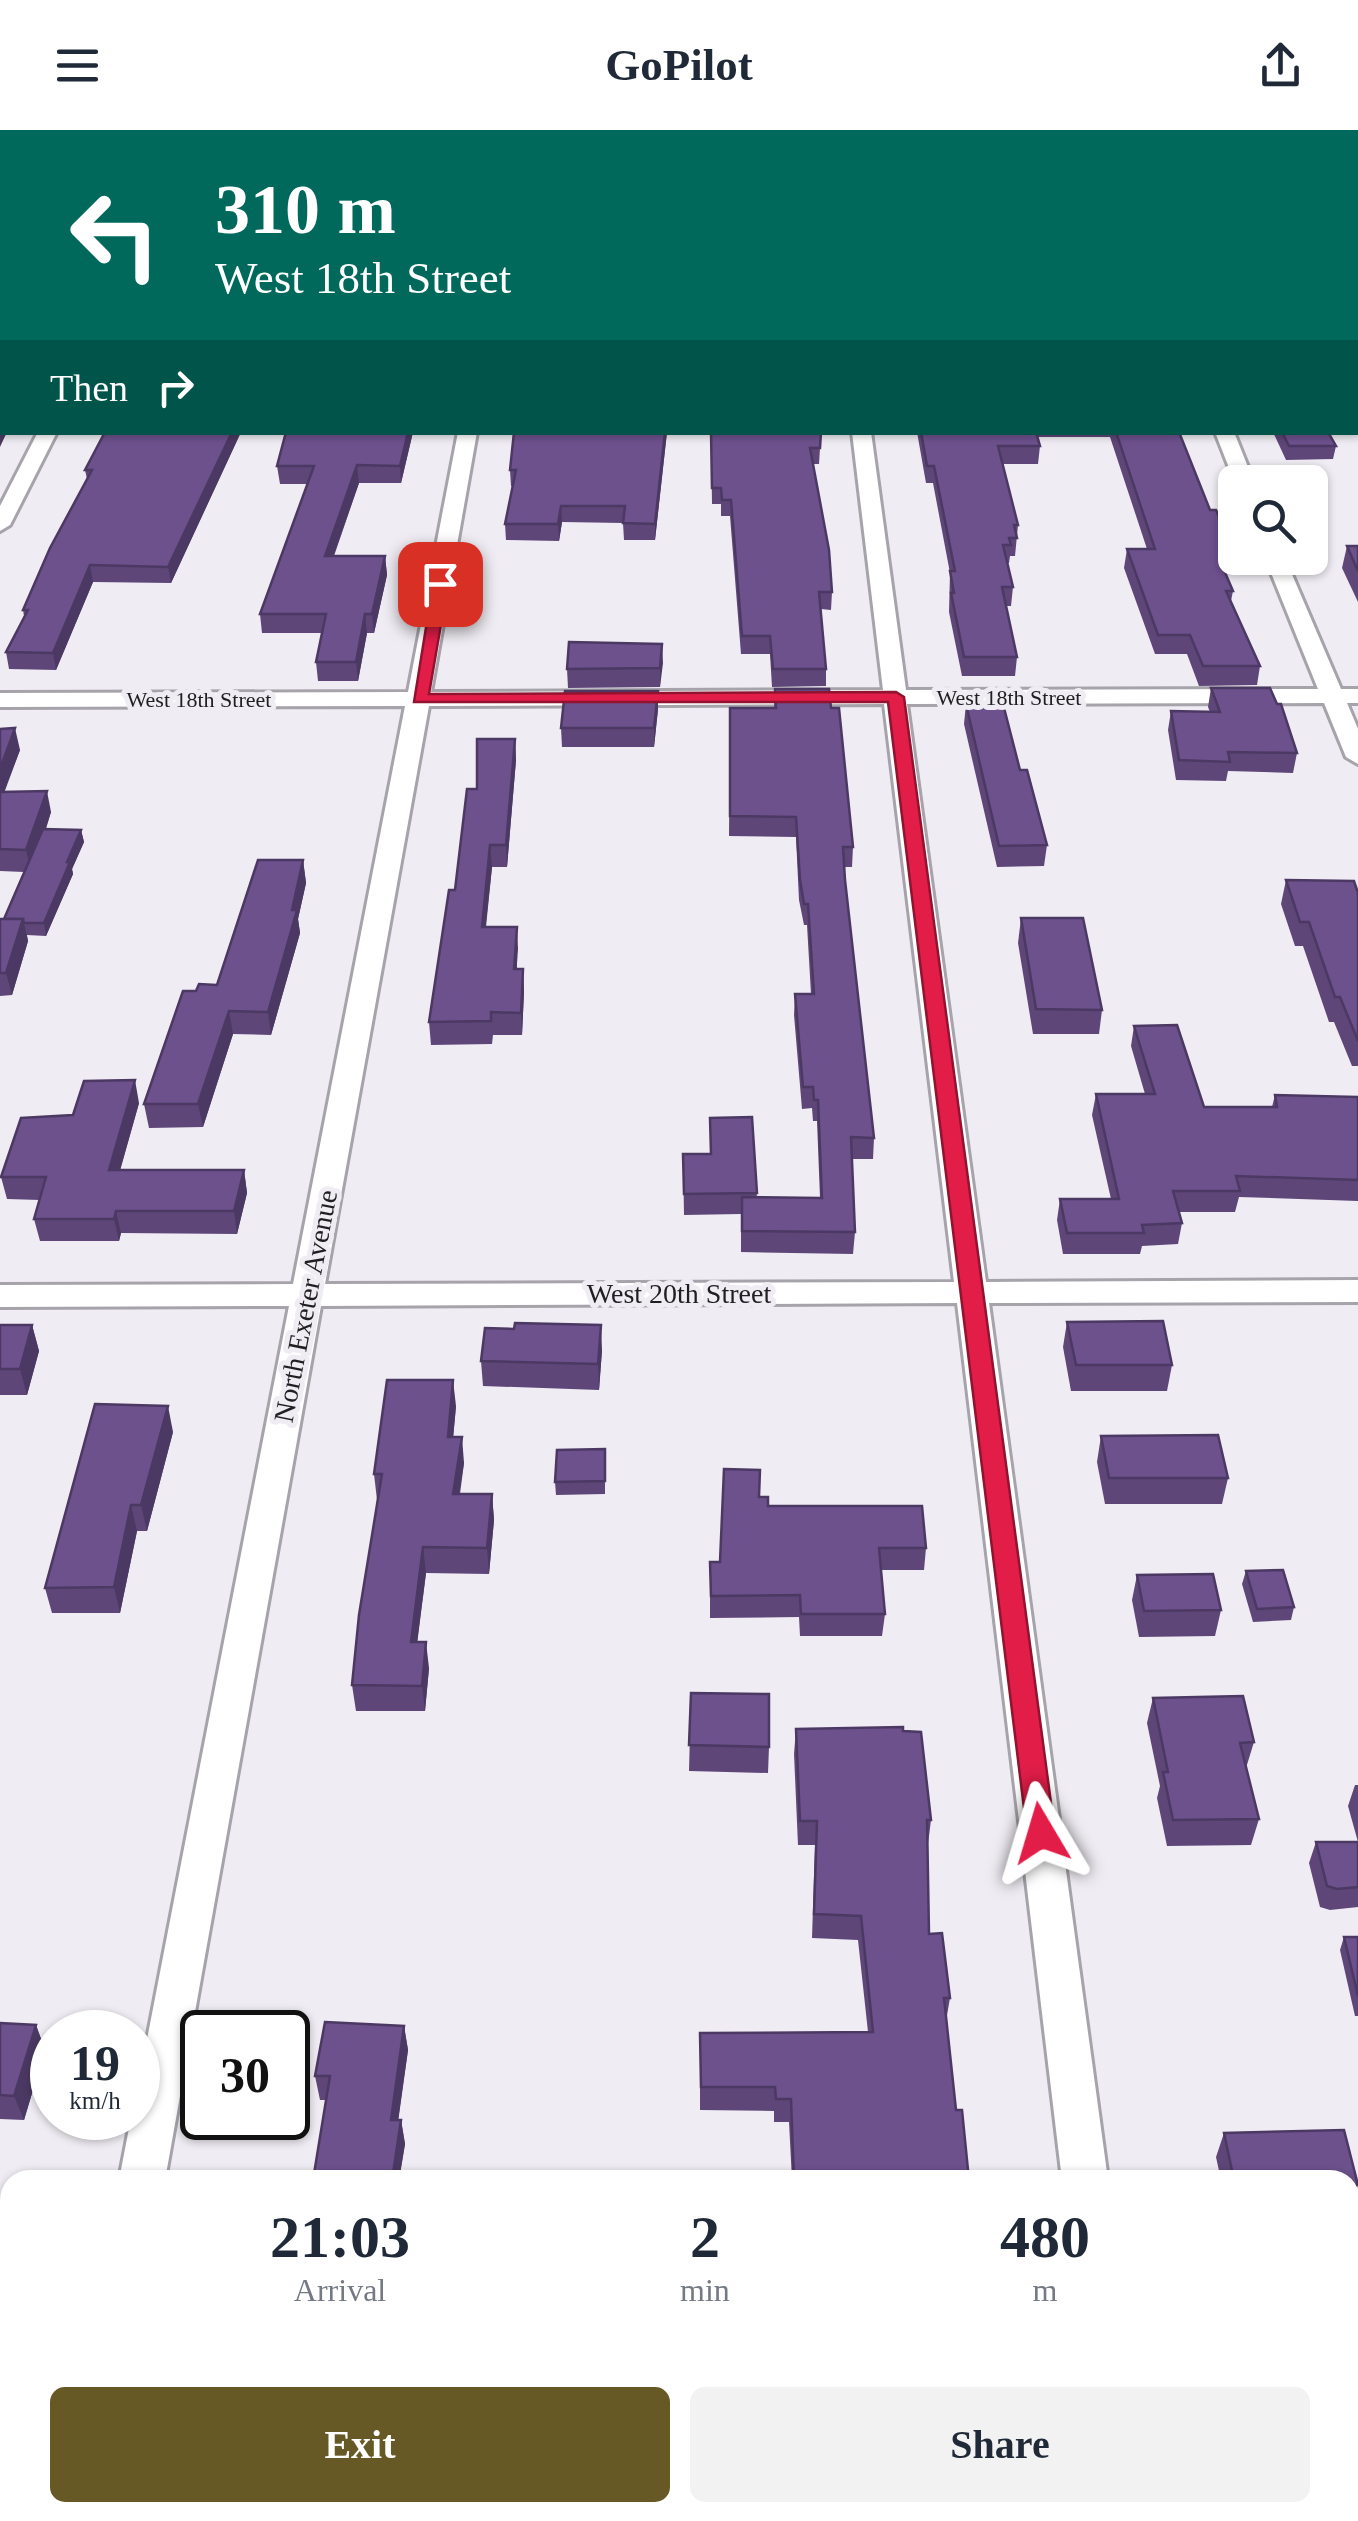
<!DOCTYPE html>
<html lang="en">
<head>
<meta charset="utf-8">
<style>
	:root { --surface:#fff; --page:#f2f2f3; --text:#1f2937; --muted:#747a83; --accent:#675926 }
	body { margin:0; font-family:Georgia,serif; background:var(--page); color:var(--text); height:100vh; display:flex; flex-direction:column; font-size:38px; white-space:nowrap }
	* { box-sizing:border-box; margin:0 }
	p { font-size:32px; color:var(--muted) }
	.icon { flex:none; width:55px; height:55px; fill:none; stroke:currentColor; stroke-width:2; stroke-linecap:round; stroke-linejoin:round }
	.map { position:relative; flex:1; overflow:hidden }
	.details { position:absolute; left:0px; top:2040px; width:1360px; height:352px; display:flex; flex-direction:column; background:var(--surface); border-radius:30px 30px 0 0; box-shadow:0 2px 8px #0004 }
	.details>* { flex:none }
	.top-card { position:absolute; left:0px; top:0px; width:1360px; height:305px; box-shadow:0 2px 8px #0004; background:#00695c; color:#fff; overflow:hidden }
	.tools { position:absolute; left:1218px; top:335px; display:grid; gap:20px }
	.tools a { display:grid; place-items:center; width:110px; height:110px; border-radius:15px; background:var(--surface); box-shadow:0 2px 8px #0004; font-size:50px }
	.speed { position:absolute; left:30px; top:1880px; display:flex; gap:20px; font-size:50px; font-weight:700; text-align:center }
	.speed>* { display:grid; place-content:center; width:130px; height:130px; border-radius:50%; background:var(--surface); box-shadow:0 2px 8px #0004; line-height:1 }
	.speed small { font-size:25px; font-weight:400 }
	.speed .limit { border:5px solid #111; border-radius:15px; background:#fff; color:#111 }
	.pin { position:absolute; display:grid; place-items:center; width:85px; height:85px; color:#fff; margin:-42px; border-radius:20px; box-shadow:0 5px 15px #0006 }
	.me { position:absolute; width:110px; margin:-55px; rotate:353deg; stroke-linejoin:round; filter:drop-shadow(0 0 8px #0008) }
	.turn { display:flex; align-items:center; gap:35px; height:210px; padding:0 50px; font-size:45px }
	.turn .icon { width:130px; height:130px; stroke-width:2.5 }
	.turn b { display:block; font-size:70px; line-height:85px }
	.then { display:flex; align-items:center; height:95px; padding:0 50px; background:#0003; gap:20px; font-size:38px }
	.eta { display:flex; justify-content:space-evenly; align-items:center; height:170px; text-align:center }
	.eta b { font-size:60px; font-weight:700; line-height:70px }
	.cta { display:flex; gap:20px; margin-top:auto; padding:20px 50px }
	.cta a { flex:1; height:115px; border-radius:15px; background:var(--accent); color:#fff; font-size:40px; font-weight:700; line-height:115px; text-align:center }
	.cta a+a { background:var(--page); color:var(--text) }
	header { display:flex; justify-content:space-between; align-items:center; height:130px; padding:0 50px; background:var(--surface); font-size:45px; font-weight:700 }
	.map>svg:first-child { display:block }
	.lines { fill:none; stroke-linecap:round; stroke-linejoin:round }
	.street-casing { stroke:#a6a3aa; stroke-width:6 }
	.street { fill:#fff; fill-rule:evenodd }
	.wall { fill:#5e4679 }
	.shaded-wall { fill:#4c3963 }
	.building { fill:#6d518d; stroke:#4c3963; stroke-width:2.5 }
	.route { fill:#e11d48; stroke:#92132f; stroke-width:2.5 }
	.labels { text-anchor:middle; stroke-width:10; stroke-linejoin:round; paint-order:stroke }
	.far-street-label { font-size:22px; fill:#1f1e21; stroke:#efecf3 }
	.street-label { font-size:28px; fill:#1f1e21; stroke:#efecf3 }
</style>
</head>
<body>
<header><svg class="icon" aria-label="menu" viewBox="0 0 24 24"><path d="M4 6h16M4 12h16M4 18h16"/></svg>GoPilot<svg class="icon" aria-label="share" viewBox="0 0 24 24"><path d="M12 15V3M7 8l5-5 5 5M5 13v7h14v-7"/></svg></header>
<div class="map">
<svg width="1358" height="2391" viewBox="0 0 1358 2391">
	<rect width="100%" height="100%" fill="#efecf3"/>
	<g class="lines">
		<defs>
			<g id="street">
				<polygon points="193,0 207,0 208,2 194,2"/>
				<polygon points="1090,0 1105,0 1106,2 1092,2"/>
				<polygon points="38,302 57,302 10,395 0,401 0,376"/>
				<path d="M458,302H477L431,562L883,560L852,302H871L906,560L1318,559L1265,428H1285L1341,559H1358V573H1347L1358,599V634L1346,627L1324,573L907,574L986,1152L1358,1150V1172L989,1173L1108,2050H1062L957,1173L321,1176L165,2050H119L131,1988H138V1956L289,1176L0,1177V1155L293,1154L405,576L0,577V563L408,562ZM884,574L954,1152L325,1154L429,576Z"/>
				<polygon points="1215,302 1234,302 1254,352 1235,353"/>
				<polygon points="54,2382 104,2382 103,2391 53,2391"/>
				<polygon points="1103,2382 1153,2382 1154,2391 1104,2391"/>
			</g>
		</defs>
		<use href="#street" class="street-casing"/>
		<use href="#street" class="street"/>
	</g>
	<g class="wall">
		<polygon points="209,0 377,0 376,2 211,2"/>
		<polygon points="1153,0 1196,0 1153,1"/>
		<polygon points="105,302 241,302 171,453 93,452 56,540 9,539 6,522 24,486 23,480 87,349 85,340"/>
		<polygon points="413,302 401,353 359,353 334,426 385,426 387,445 374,503 367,503 358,551 318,551 316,532 322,503 262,503 260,484 308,354 280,354 277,336"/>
		<polygon points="514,302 667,302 655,410 624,410 623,393 562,392 559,411 506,410 505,394 512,356 511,356 510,340"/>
		<polygon points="711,302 821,302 819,334 813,334 832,462 831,480 821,479 826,539 826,556 772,557 770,524 741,524 730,386 721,386 721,374 712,374"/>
		<polygon points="917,302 1179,302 1210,380 1232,417 1229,435 1226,435 1225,443 1233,461 1231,471 1260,536 1257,555 1199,556 1187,524 1155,524 1124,438 1127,419 1147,419 1110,307 1037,307 1040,316 1038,334 1003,334 1018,395 1015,426 1010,426 1009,433 1007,433 1013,457 1011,476 1006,476 1017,527 1015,546 962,546 949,482 950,443 933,353 926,353"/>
		<polygon points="1273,302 1328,302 1336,316 1333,329 1286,330"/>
		<polygon points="1347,416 1358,416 1358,472 1342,438"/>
		<polygon points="662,514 660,557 568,558 567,539"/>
		<polygon points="1211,558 1297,623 1293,643 1228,641 1226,651 1176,650 1168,600 1171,581 1210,582 1208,577"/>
		<polygon points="775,559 831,578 853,717 852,737 844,737 845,750 874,1008 873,1029 852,1029 855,1102 853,1124 741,1122 741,1084 684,1085 683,1024 710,1024 710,988 752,987 757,1068 820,1068 817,991 813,991 812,978 802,979 794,885 795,864 811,864 807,795 804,795 799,770 796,707 729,706 730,578 774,578"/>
		<polygon points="658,561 658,579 654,617 562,617 561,598"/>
		<polygon points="966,574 1020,640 1047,715 1044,736 997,737 964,594"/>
		<polygon points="0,599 20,620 4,661 51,682 46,699 81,700 84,712 72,739 73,744 46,806 27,805 28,811 12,865 0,866 0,789 4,789 24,742 0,741"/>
		<polygon points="515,609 516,630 507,737 492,737 486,797 517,797 517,839 523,839 524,862 522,905 493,905 492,914 431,915 429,892 455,760 477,659"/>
		<polygon points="303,730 306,753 298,789 300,803 271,905 233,904 203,997 149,998 144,974 196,861 217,855"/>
		<polygon points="1286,750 1358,763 1358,936 1352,936 1334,892 1329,892 1303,816 1295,816 1281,774"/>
		<polygon points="1021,788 1102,880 1099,904 1033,904 1018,813"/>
		<polygon points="1134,896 1204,977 1272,977 1275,965 1358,967 1358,1071 1239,1067 1235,1082 1179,1082 1182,1093 1178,1114 1142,1116 1140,1124 1063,1124 1057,1090 1060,1069 1111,1069 1092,985 1096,964 1145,964 1131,916"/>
		<polygon points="139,973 120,1040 244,1040 247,1063 237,1104 121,1103 119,1111 40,1111 34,1089 40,1070 7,1069 1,1047 73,985"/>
		<polygon points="1067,1192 1172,1235 1167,1261 1071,1261 1063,1217"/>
		<polygon points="0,1195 32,1195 39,1221 27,1265 0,1265"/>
		<polygon points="602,1220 599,1260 483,1256 481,1231"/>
		<polygon points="456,1276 453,1307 464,1333 460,1364 492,1364 494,1390 489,1444 426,1443 417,1512 429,1538 425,1581 356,1581 352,1555 377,1370 374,1344"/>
		<polygon points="173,1302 147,1401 137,1401 120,1483 52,1483 45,1458"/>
		<polygon points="1101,1306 1228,1348 1222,1374 1105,1374 1097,1332"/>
		<polygon points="605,1319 605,1364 556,1365 555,1352"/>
		<polygon points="759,1367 768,1376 926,1418 924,1440 881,1440 885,1484 882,1506 800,1506 799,1487 710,1488 710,1432 720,1432"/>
		<polygon points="1246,1441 1294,1477 1291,1490 1253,1492 1242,1454"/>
		<polygon points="1137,1445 1221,1480 1215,1506 1139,1507 1132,1470"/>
		<polygon points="691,1563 769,1617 768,1643 689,1641"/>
		<polygon points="1153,1568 1254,1612 1246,1638 1259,1689 1251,1715 1167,1716 1157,1668 1160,1656 1147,1593"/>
		<polygon points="796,1599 931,1690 928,1714 929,1804 950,1868 946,1891 956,1980 969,2050 792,2050 789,1992 774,1992 774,1981 700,1980 700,1903 868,1902 858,1810 812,1808 815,1715 798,1715 794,1624"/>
		<polygon points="1355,1655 1358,1655 1358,1777 1330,1780 1320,1777 1309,1733 1316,1712 1358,1712 1348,1676"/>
		<polygon points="1344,1807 1358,1807 1358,1886 1355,1886 1340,1820"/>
		<polygon points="0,1893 36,1895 45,1920 24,1990 0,1989"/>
		<polygon points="404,1896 408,1920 398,1990 401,1990 405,2014 399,2050 313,2050 326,1970 320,1970 315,1946"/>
		<polygon points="1344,2000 1358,2055 1350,2073 1350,2050 1221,2050 1216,2027 1224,2003"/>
		<polygon points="538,2382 537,2391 367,2391 366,2387"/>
		<polygon points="1300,2382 1350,2382 1358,2391 1302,2391"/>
	</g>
	<g class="shaded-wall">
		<polygon points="2,47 2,68 0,72 0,51"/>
		<polygon points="2,286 2,302 7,302 0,317 0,291"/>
		<polygon points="232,302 241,302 171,453 168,437"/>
		<polygon points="408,302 413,302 401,353 400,336"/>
		<polygon points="665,302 667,302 655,410 655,394"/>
		<polygon points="357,335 359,353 327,444 325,426"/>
		<polygon points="561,376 562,392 559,411 558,394"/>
		<polygon points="385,426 387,445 374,503 372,484"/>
		<polygon points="90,435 93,452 56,540 53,523"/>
		<polygon points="365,484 367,503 358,551 356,532"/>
		<polygon points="662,514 663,533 660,557 660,538"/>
		<polygon points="658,561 658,579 654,617 654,598"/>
		<polygon points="15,598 20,620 0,674 0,639"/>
		<polygon points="515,609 516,630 507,737 506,715"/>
		<polygon points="47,661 51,682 31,742 26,720"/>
		<polygon points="81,700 84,712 72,739 73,744 46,806 44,793"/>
		<polygon points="490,715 492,737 483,820 482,797"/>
		<polygon points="303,730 306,753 298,789 300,803 271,905 268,882"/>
		<polygon points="23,789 28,811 12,865 6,843"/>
		<polygon points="517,797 518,819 515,862 514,839"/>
		<polygon points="523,839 524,862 522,905 521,883"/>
		<polygon points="229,881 233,904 203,997 198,974"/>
		<polygon points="135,950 139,973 114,1062 109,1040"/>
		<polygon points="244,1040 247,1063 237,1104 234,1081"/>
		<polygon points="116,1081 121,1103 119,1111 114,1089"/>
		<polygon points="32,1195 39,1221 27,1265 20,1239"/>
		<polygon points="601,1195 602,1220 599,1260 598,1234"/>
		<polygon points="453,1250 456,1276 451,1332 448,1307"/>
		<polygon points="168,1276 173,1302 147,1401 141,1375"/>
		<polygon points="462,1307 464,1333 455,1389 453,1364"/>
		<polygon points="492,1364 494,1390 489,1444 487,1418"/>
		<polygon points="131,1375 137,1401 120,1483 114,1457"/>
		<polygon points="423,1417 426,1443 414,1538 411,1512"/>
		<polygon points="426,1512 429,1538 425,1581 422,1556"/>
		<polygon points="36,1895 45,1920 24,1990 14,1966"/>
		<polygon points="404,1896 408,1920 395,2014 391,1990"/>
		<polygon points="401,1990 405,2014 399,2050 392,2050"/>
		<polygon points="1,2085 10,2105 10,2114 0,2166"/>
	</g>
	<g class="building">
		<polygon points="3,0 178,0 176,2 3,2"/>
		<polygon points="270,0 370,0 370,2 268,2"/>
		<rect x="628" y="0" width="140" height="2"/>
		<polygon points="848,0 1049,0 1050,2 848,2"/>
		<polygon points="1246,0 1324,0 1326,2 1247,2"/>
		<polygon points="2,12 2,47 0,51 0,14"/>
		<polygon points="2,104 2,286 0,291 0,223 2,223 0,215 0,108"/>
		<polygon points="105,302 232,302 168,437 90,435 53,523 6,522 28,480 23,480 50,418 92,340 85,340"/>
		<polygon points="286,302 408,302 400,336 357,335 325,426 385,426 372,484 365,484 356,532 316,532 326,484 260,484 314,336 277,336"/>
		<polygon points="514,302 665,302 655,394 623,393 625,376 561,376 558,394 505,394 516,340 510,340"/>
		<polygon points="711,302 821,302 820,318 810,318 829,420 832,462 819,462 826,539 773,539 770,506 742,506 731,370 722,370 721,358 712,358"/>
		<polygon points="921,302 1036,302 1040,316 998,316 1018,395 1014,395 1017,408 1009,408 1011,415 1003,415 1013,457 1002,457 1017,527 964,527 951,463 954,463 950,441 955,441 934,336 927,336"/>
		<polygon points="1116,302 1179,302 1210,380 1216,380 1232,417 1221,417 1227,433 1221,433 1233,461 1226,461 1260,536 1203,536 1190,505 1158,505 1127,419 1155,419"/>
		<polygon points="1282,302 1328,302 1336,316 1289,316"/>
		<polygon points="1347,416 1358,416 1358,441"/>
		<polygon points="569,512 662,514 660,538 567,539"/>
		<polygon points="1211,558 1270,558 1277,574 1281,574 1297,623 1228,622 1230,632 1179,630 1171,581 1220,582"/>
		<polygon points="775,559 829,559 831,578 839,578 853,717 843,717 845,750 874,1008 851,1007 855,1102 742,1101 742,1067 822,1068 818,970 814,970 813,957 803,957 795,864 814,864 808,774 804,774 800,750 796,687 730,686 730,578 776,578"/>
		<polygon points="565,561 658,561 654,598 561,598"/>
		<polygon points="966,574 1003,574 1020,640 1027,640 1047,715 999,716"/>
		<polygon points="15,598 0,639 0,599"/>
		<polygon points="477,609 515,609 506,715 490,715 482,797 517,797 514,839 523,839 521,883 491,882 491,891 429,892 449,760 455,760 467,659 477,659"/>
		<polygon points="47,661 26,720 0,719 0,662"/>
		<polygon points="43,699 81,700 67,732 70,732 44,793 24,793 23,789 4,789"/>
		<polygon points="258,730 303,730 292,780 297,780 268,882 229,881 198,974 144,974 183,861 196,861 199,854 217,855"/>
		<polygon points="1286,750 1354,751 1358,763 1358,911 1340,867 1335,867 1309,792 1300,792"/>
		<polygon points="1021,788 1083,788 1102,880 1036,879"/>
		<polygon points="0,789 23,789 6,843 0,843"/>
		<polygon points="1177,895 1204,977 1277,977 1275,965 1358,967 1358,1050 1236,1046 1240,1061 1173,1061 1182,1093 1142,1095 1144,1103 1067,1103 1060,1069 1119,1069 1096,964 1155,964 1134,896"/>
		<polygon points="135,950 109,1040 244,1040 234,1081 116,1081 114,1089 34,1089 46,1047 1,1047 21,988 73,985 84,951"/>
		<polygon points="752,987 757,1063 684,1064 683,1024 711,1024 710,988"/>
		<polygon points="1163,1191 1172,1235 1076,1235 1067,1192"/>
		<polygon points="515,1193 601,1195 598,1234 481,1231 485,1198 514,1199"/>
		<polygon points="0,1195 32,1195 20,1239 0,1239"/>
		<polygon points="387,1250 453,1250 448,1307 462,1307 453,1364 492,1364 487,1418 423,1417 411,1512 426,1512 422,1556 352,1555 359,1485 382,1344 374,1344"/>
		<polygon points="95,1274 168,1276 141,1375 131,1375 114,1457 45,1458"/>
		<polygon points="1218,1305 1228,1348 1109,1348 1101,1306"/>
		<polygon points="605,1319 605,1351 555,1352 557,1320"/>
		<polygon points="724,1339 760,1340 759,1367 768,1367 768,1376 922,1376 926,1418 879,1418 885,1484 801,1484 800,1465 711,1466 710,1432 720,1432"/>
		<polygon points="1283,1440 1294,1477 1257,1479 1246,1441"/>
		<polygon points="1213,1444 1221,1480 1144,1481 1137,1445"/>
		<polygon points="691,1563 769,1564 769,1617 689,1615"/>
		<polygon points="1243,1566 1254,1612 1240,1613 1259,1689 1173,1690 1163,1642 1168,1642 1153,1568"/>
		<polygon points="903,1597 903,1601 921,1602 931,1690 927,1690 929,1804 942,1803 950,1868 944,1868 956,1980 962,1980 969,2050 794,2050 791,1969 776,1969 775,1957 701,1957 700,1903 873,1902 861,1786 814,1784 817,1691 800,1691 796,1599"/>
		<polygon points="1316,1712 1358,1712 1358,1757 1337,1759 1327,1756"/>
		<polygon points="1344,1807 1358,1807 1358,1866"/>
		<polygon points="325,1892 404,1896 391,1990 401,1990 392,2050 313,2050 330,1946 315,1946"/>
		<polygon points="0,1893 36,1895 14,1966 0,1965"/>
		<polygon points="1344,2000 1358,2055 1350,2055 1350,2050 1234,2050 1224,2003"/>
		<polygon points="1350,2273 1358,2273 1358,2391 1315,2391 1314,2382 1350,2382"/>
		<polygon points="366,2382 534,2382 534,2391 366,2387"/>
		<rect x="706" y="2382" width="60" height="9"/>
	</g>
	<polygon class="route" points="440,450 448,454 429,564 896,562 904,567 1055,1703 1051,1711 1041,1715 1031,1711 1027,1703 888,572 414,572 433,454"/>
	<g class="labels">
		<g class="far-street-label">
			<text x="1009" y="575">West 18th Street</text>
			<text x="199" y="577">West 18th Street</text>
		</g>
		<g class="street-label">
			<text x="679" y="1173">West 20th Street</text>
			<text transform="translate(305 1176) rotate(-79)" y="10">North Exeter Avenue</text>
		</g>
	</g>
</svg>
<div class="tools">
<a><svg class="icon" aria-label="search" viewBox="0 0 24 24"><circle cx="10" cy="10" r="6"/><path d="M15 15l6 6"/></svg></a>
</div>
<div class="speed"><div>19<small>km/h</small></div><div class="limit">30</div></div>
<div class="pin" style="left:440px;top:454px;background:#d93025"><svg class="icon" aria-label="arrive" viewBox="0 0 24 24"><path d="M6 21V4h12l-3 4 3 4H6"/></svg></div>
<svg class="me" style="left:1041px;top:1703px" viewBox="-20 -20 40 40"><path d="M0-17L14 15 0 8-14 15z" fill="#e11d48" stroke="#fff" stroke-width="4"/></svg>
<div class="top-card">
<div class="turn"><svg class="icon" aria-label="left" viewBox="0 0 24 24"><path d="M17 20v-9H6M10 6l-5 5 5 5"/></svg><div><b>310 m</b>West 18th Street</div></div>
<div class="then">Then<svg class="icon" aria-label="right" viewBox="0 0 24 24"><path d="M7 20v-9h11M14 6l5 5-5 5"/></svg></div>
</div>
<section class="details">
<div class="eta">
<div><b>21:03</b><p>Arrival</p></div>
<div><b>2</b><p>min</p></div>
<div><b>480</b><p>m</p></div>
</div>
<div class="cta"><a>Exit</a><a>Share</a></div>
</section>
</div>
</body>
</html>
